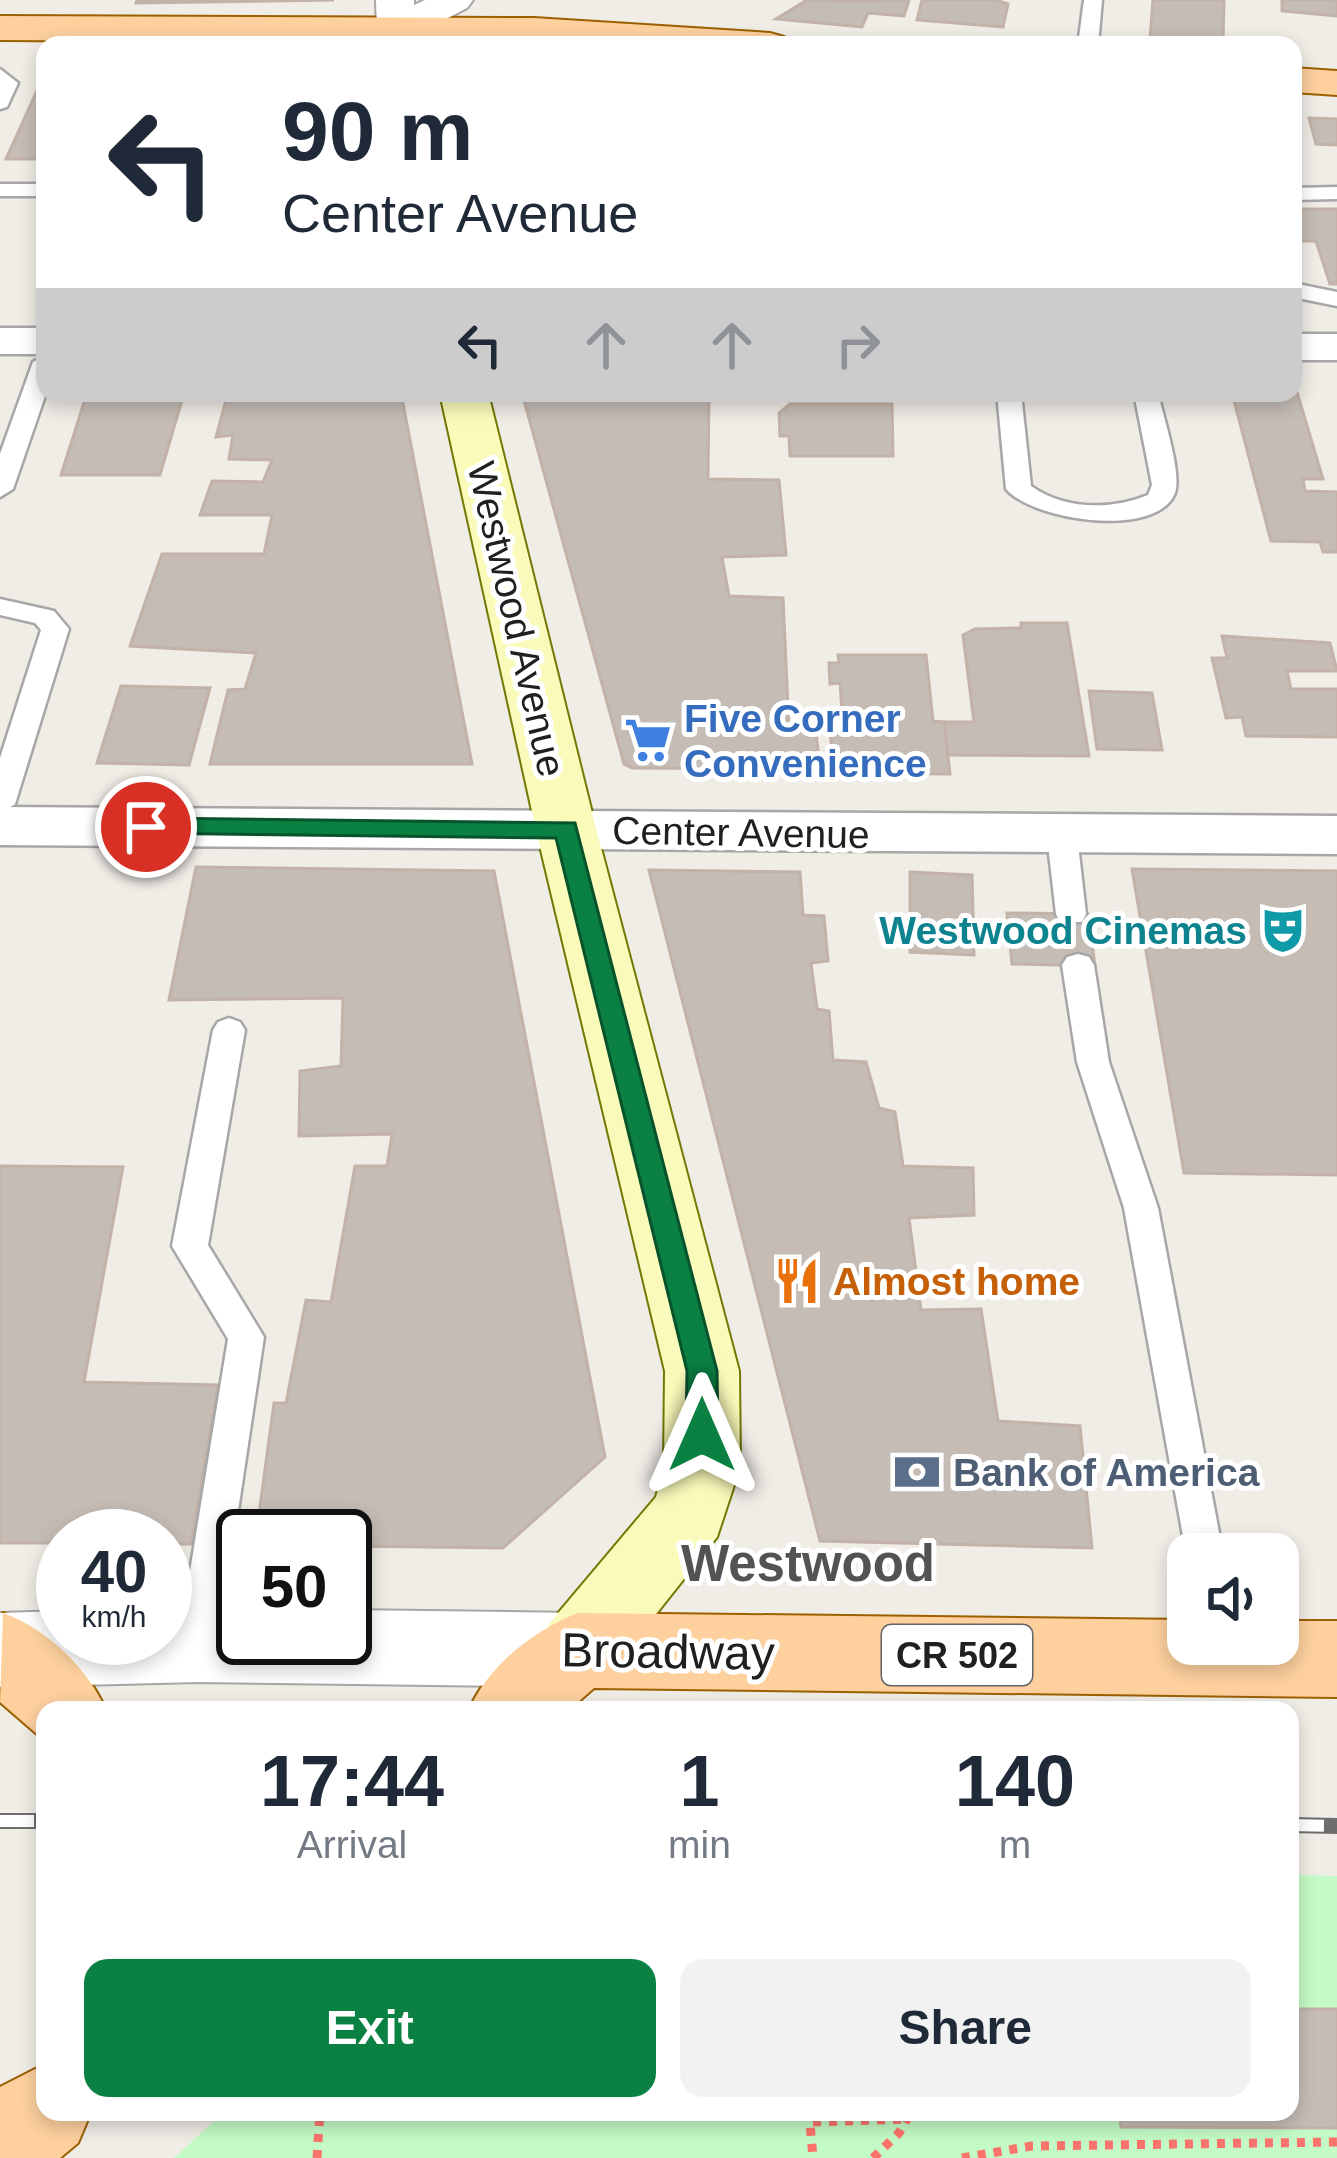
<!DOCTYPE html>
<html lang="en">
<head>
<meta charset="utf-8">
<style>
	:root { --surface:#fff; --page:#f2f2f3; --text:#1f2937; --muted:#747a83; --accent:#0b8043 }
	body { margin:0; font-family:Helvetica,sans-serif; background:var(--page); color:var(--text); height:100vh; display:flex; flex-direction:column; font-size:45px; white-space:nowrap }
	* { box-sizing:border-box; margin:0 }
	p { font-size:39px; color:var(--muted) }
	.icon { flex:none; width:66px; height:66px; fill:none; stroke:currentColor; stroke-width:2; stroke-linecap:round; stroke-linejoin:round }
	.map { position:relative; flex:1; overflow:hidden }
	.details { position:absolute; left:36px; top:1701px; width:1263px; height:420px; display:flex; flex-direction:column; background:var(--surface); border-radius:24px; box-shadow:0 6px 18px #0003 }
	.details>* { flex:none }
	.hud { position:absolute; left:36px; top:36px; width:1266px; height:366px; border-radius:24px; box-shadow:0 6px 18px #0003; background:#fff; color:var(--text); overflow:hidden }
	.tools { position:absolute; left:1167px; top:1533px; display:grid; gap:24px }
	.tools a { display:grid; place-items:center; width:132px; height:132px; border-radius:24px; background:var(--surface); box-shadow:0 6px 18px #0003; font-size:60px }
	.speed { position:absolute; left:36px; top:1509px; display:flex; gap:24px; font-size:60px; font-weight:700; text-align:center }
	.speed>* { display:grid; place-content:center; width:156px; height:156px; border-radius:50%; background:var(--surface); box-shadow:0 6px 18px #0003; line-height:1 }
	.speed small { font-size:30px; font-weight:400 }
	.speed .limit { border:6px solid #111; border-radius:18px; background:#fff; color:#111 }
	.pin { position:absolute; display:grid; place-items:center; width:102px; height:102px; color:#fff; margin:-51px; border:6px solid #fff; border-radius:50%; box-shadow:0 3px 12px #0007 }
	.me { position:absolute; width:132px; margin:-66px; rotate:0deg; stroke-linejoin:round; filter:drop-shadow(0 0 9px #0008) }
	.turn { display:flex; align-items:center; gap:42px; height:252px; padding:0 48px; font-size:54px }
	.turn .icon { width:156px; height:156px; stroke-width:2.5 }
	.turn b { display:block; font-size:84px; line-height:102px }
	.lanes { display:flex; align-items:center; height:114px; padding:0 48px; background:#0003; justify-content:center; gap:60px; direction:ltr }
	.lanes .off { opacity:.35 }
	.eta { display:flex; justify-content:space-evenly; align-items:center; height:204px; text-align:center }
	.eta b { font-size:72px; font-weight:800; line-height:84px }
	.action { display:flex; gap:24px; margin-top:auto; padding:24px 48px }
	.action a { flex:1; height:138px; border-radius:24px; background:var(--accent); color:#fff; font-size:48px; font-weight:800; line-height:138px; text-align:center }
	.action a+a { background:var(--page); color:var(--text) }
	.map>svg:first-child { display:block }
	.park { fill:#c3fac5 }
	.building { fill:#c5bcb5; stroke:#c2b2a8; stroke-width:3 }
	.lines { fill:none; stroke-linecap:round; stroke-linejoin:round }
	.service-casing { stroke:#a7a7a7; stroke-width:5 }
	.minor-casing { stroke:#a7a7a7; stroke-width:5 }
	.tertiary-casing { stroke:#a7a7a7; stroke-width:4 }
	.secondary-casing { stroke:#727904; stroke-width:4 }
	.primary-casing { stroke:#9b6100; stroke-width:4 }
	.path { stroke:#fb746c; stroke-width:9; stroke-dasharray:8 8; stroke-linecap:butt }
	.service { fill:#fff; fill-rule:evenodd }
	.minor { fill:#fff; fill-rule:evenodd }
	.tertiary { fill:#fff; fill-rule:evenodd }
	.secondary { fill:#fafaba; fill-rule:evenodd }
	.primary { fill:#fdd09e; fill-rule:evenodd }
	.rail-casing { stroke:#6e6e6e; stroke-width:16 }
	.rail { stroke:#fff; stroke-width:12; stroke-dasharray:34; stroke-linecap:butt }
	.route { fill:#0b8043; stroke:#07532c; stroke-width:3 }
	.labels { text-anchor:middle; stroke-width:10; stroke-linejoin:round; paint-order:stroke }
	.shield { fill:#fff; stroke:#636363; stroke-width:3 }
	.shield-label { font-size:36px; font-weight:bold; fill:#202020 }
	.street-label { font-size:39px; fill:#202020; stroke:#fff }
	.shop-label { font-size:39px; font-weight:bold; fill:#366cbe; stroke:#fff; text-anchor:start }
	.culture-label { font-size:39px; font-weight:bold; fill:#0d838f; stroke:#fff; text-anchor:end }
	.food-label { font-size:39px; font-weight:bold; fill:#c56008; stroke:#fff; text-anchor:start }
	.service-label { font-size:39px; font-weight:bold; fill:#4e5e75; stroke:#fff; text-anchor:start }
	.near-street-label { font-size:48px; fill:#202020; stroke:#fff }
	.district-label { font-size:51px; font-weight:bold; fill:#535353; stroke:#fff }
</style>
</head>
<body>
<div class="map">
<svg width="1337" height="2158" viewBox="0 0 1337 2158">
	<rect width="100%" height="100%" fill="#f0ece6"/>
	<polygon class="park" points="1290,1875 1337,1876 1337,2158 174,2158 224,2112 1290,2112"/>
	<g class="building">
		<polygon points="137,0 334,0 136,3"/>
		<polygon points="807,0 852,1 909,0 904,16 868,13 862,27 776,19"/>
		<polygon points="922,0 996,0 1008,4 1003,27 917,20"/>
		<polygon points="1153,0 1224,0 1223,43 1150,38"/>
		<polygon points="1282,0 1337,0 1337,16 1282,11"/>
		<polygon points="45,73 45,159 6,159"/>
		<polygon points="1309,118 1337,119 1337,145 1316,144"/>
		<polygon points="1293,209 1337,209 1337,284 1330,284 1316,241 1293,241"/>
		<polygon points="1293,379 1323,479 1303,479 1305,491 1337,492 1337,552 1323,552 1320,542 1271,541 1232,393 1293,393"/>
		<polygon points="87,393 184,393 160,475 61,475"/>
		<polygon points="228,393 401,393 472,764 210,764 228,690 245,689 256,653 130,646 162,554 264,554 272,515 200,515 212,481 263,482 272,460 229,459 233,435 216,437"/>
		<polygon points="522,393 709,393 708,479 779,480 786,555 722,557 729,596 783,598 789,730 816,732 820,769 632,768 624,764"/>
		<polygon points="790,404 892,404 893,456 790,456 789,436 780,436 779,413"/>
		<polygon points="1021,623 1067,623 1089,756 948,755 944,722 974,722 963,635 975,629 1021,628"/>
		<polygon points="1222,636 1330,643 1337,671 1287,671 1291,689 1337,689 1337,737 1246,736 1242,717 1226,718 1212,658 1227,658"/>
		<polygon points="838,655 926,655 933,721 944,722 950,774 833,773 830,724 843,724 840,683 830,684 829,663 839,663"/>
		<polygon points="121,686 210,688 189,765 97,763"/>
		<polygon points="1089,691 1152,693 1162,750 1097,749"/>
		<polygon points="196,867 494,871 605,1457 503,1548 345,1546 345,1536 256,1536 274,1403 286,1403 306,1300 331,1302 355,1166 387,1166 392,1134 299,1136 300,1071 341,1066 343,998 169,1000"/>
		<polygon points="1132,869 1337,871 1337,1175 1184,1173"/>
		<polygon points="649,870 800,872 803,915 824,916 828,961 811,963 817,1009 829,1011 833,1060 866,1062 879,1108 895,1112 903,1166 973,1168 974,1215 909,1218 921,1310 981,1309 998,1421 1080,1426 1092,1548 820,1541"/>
		<polygon points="910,872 972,875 974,955 910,952"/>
		<polygon points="1007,913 1088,914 1095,966 1012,964"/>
		<polygon points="0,1166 123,1167 84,1382 218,1385 191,1544 165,1544 165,1536 63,1536 63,1543 0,1543"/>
		<polygon points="1290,2009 1337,2009 1337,2128 1121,2127 1119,2112 1290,2112"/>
	</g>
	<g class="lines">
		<defs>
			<g id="service">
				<polygon points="1084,0 1102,0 1098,45 1078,45"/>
				<polygon points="0,69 18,83 7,107 0,109"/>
				<rect x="0" y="184" width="45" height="12"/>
				<polygon points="1337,187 1337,199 1293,200 1293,188"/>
				<polygon points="1293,283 1337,292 1337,306 1293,297"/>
				<polygon points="45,355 46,393 13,489 0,497 0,454 33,362"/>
				<path d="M997,393H1021L1031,486C1065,510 1111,510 1148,495L1152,485L1134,393H1158C1163,416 1182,473 1175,493C1157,539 1034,521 1006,489Z"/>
				<polygon points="0,599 54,611 69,629 15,804 0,814 0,758 41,630 35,623 0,615"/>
				<polygon points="1062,826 1077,836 1086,914 1082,922 1060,922 1056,914 1047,836"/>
				<polygon points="1078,954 1089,957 1094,965 1109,1062 1158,1208 1223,1554 1188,1554 1188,1564 1124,1208 1077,1062 1062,965 1067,957"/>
				<polygon points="229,1018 240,1022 245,1030 208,1245 264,1337 218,1645 212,1658 198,1664 184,1658 178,1645 228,1339 172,1246 213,1030 218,1022"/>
			</g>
			<g id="minor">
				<rect x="0" y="328" width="45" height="26"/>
				<rect x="1293" y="334" width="44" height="26"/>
				<polygon points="0,807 1337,816 1337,854 0,845"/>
			</g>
			<g id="tertiary">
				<polygon points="376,0 414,0 414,5 425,0 473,0 467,8 410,38 382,38 377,30"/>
				<polygon points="243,1608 243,1638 345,1638 345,1610 578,1613 607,1624 618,1650 607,1676 578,1687 198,1682 0,1687 0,1613 63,1611 63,1638 165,1638 165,1609"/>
			</g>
			<polygon id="secondary" points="440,393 488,393 596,829 739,1371 740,1467 717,1537 607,1676 578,1687 549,1676 538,1650 549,1624 656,1497 664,1467 665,1371 536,829"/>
			<g id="primary">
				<polygon points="0,16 534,18 770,33 784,37 790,45 0,40"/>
				<polygon points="1293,68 1337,71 1337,95 1293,92"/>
				<path d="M3,1613C47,1629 87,1667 106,1710H45V1741L0,1702Z"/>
				<path d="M578,1613L1188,1620V1644H1278V1621H1337V1697L594,1688L569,1710H469C488,1666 534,1630 578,1613Z"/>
				<polygon points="45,2064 45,2112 91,2112 78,2143 60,2158 0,2158 0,2087"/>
			</g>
		</defs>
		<use href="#service" class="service-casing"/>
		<use href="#minor" class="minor-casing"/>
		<use href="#tertiary" class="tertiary-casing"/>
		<use href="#secondary" class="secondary-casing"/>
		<use href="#primary" class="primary-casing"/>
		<g class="path">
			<polyline points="809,2112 813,2158"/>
			<polyline points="813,2122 907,2119"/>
			<polyline points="317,2158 320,2112"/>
			<polyline points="873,2158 899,2133 911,2112"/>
			<polyline points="962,2158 1032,2146 1337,2142"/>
		</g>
		<use href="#service" class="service"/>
		<use href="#minor" class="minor"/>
		<use href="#tertiary" class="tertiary"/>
		<use href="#secondary" class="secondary"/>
		<use href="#primary" class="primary"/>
		<defs>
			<g id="rail">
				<polyline points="0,1821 45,1821"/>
				<polyline points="1290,1825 1337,1826"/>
			</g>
		</defs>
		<use href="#rail" class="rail-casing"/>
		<use href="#rail" class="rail"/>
	</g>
	<polygon class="route" points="146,818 575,823 717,1371 718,1435 713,1444 702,1448 691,1444 686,1435 687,1371 556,838 137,833 134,827"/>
	<defs>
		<symbol id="supermarket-bare" viewBox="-9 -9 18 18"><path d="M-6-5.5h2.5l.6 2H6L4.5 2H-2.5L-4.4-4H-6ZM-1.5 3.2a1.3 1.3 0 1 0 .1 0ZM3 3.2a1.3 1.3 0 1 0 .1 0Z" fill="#3f7fe0" stroke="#fff" stroke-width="2.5" paint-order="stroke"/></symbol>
		<symbol id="theatre-bare" viewBox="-9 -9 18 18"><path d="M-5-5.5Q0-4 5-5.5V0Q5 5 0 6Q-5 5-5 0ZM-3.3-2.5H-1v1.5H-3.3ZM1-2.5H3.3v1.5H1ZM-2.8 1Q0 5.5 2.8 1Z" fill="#0f9aa8" stroke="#fff" stroke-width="2.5" paint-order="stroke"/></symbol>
		<symbol id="restaurant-bare" viewBox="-9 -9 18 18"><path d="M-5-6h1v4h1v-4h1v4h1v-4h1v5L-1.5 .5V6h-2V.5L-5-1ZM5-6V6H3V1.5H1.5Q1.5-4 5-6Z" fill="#e8710a" stroke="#fff" stroke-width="2.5" paint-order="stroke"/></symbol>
		<symbol id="bank-bare" viewBox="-9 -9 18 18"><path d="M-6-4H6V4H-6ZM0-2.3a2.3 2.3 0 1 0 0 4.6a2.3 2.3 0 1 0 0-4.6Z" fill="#5c6f8a" stroke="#fff" stroke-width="2.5" paint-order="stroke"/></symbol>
	</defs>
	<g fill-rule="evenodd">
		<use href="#supermarket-bare" x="615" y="707" width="66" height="66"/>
		<use href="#theatre-bare" x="1250" y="897" width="66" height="66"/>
		<use href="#restaurant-bare" x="764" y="1248" width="66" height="66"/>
		<use href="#bank-bare" x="884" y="1439" width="66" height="66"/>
	</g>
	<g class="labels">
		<rect class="shield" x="882" y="1625" width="150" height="60" rx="9"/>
		<g class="shield-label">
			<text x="957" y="1668">CR 502</text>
		</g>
		<g class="street-label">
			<text transform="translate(517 619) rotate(77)" y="14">Westwood Avenue</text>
			<text transform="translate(741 832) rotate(1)" y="14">Center Avenue</text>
		</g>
		<g class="shop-label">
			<text x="684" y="732">Five Corner<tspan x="684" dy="45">Convenience</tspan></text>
		</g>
		<g class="culture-label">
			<text x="1247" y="944">Westwood Cinemas</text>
		</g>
		<g class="food-label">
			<text x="833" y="1295">Almost home</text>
		</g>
		<g class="service-label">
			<text x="953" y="1486">Bank of America</text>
		</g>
		<g class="near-street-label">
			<text transform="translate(668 1651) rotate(1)" y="17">Broadway</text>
		</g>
		<g class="district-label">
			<text x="808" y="1581">Westwood</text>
		</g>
	</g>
</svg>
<div class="tools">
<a><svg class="icon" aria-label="sound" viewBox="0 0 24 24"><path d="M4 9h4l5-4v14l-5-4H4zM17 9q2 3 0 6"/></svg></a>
</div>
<div class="speed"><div>40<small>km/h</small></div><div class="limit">50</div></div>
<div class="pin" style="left:146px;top:827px;background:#d93025"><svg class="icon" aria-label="arrive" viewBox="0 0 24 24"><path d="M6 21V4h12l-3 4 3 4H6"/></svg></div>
<svg class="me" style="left:702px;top:1435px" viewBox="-20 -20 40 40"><path d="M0-17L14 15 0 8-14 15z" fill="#0b8043" stroke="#fff" stroke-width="4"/></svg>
<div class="hud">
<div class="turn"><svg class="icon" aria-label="left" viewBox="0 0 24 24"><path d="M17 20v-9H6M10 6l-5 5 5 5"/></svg><div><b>90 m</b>Center Avenue</div></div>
<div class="lanes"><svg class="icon" aria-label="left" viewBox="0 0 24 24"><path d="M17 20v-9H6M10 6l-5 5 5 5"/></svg><svg class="icon off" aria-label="ahead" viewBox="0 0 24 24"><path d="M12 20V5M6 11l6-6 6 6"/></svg><svg class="icon off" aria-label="ahead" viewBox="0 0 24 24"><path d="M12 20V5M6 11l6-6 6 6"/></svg><svg class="icon off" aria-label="right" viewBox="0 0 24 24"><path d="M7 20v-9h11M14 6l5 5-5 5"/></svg></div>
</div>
<section class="details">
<div class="eta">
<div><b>17:44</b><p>Arrival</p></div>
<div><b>1</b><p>min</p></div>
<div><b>140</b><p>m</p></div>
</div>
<div class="action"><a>Exit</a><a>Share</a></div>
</section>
</div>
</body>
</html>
